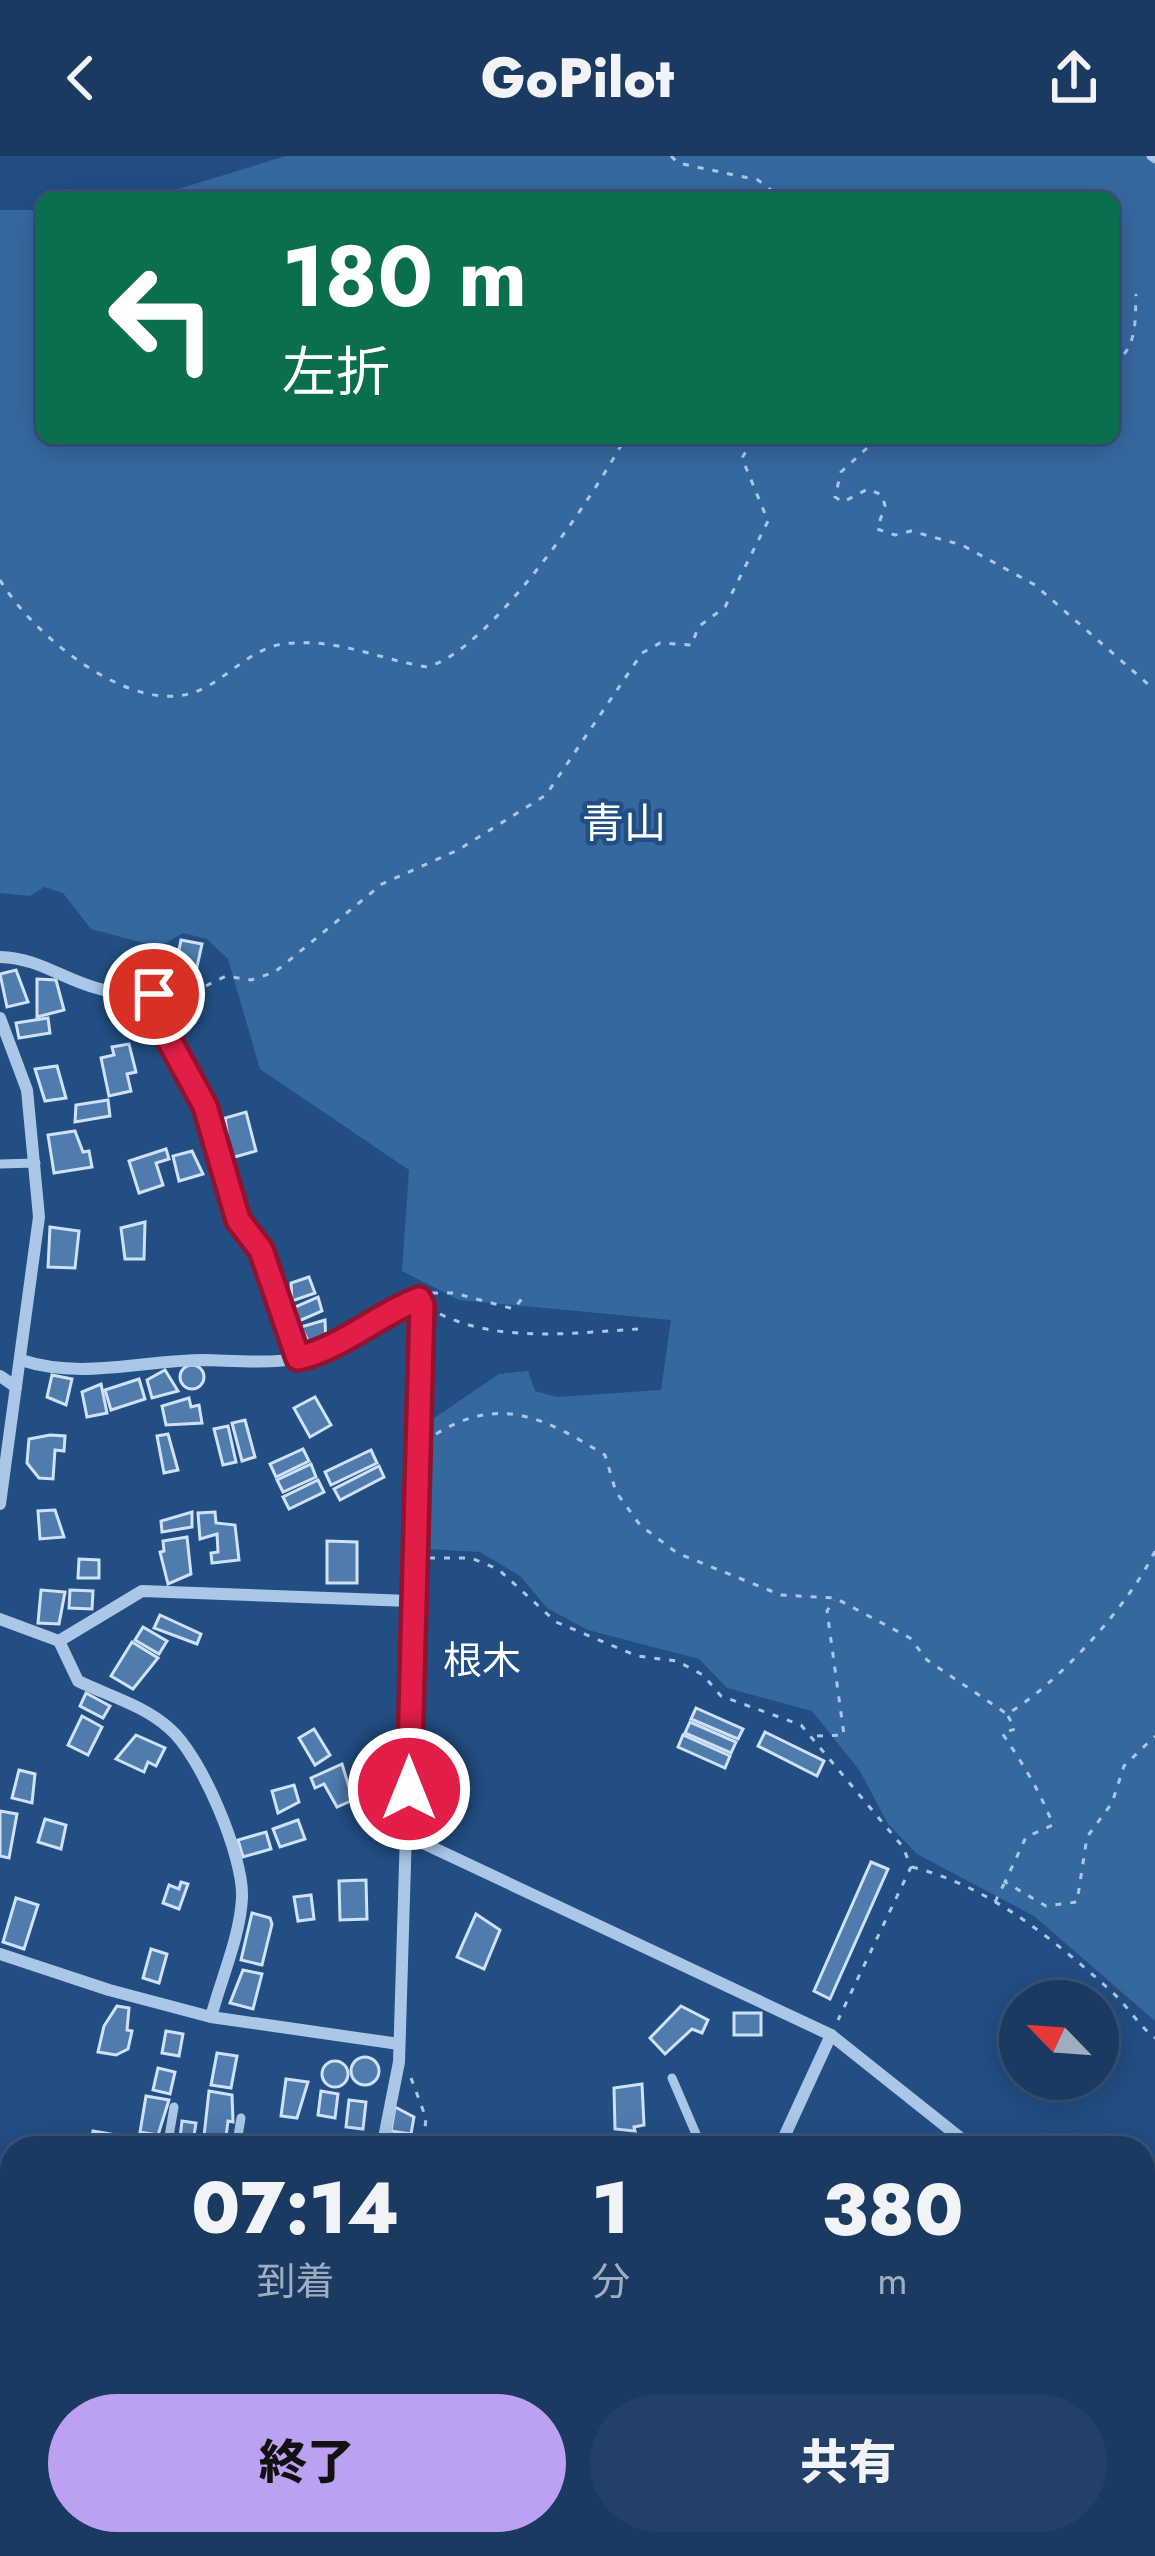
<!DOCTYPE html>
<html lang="ja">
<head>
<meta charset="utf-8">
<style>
	:root { --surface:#1a3a62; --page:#234168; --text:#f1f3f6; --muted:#9fadbe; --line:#385477; --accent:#bca0f2 }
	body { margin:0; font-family:Jost,"Noto Sans JP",sans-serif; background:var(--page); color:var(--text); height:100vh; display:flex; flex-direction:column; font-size:45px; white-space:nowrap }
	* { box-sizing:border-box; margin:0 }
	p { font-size:39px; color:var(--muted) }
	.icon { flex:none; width:66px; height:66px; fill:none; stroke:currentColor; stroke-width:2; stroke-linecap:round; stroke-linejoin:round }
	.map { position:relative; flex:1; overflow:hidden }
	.drawer { position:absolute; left:0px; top:1980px; width:1155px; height:420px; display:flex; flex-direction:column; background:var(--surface); border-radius:36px 36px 0 0; box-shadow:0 6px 30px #0003,0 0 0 3px var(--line) }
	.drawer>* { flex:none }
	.guide { position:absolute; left:36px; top:36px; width:1083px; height:252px; border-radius:18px; box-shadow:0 6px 30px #0003,0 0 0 3px var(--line); background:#0b6e4f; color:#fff; overflow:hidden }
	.needle { width:78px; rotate:295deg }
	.fabs { position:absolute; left:999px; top:1824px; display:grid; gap:24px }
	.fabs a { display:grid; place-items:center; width:120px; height:120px; border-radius:50%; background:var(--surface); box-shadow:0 6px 30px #0003,0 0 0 3px var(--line); font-size:60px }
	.pin { position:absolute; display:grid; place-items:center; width:102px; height:102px; color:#fff; margin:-51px; border:6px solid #fff; border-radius:50%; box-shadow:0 3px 12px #0007 }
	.me { position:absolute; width:132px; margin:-66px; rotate:0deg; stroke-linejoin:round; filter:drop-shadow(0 0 9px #0008) }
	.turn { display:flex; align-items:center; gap:42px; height:252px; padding:0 48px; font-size:54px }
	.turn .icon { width:156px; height:156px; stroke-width:2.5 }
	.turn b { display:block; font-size:84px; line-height:102px }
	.eta { display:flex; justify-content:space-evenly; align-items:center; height:204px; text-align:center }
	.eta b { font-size:72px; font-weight:800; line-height:84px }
	.action { display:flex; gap:24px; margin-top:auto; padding:24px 48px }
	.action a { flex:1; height:138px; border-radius:72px; background:var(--accent); color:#111; font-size:48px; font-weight:800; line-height:138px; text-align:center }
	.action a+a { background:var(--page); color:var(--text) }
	header { display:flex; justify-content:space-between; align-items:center; height:156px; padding:0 48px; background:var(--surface); font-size:54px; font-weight:800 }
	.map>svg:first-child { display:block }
	.green { fill:#3668a0 }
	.building { fill:#4f7bad; stroke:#cee1f6; stroke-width:3 }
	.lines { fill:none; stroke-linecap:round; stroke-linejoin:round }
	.path { stroke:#aac7e8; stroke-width:3; stroke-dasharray:6 9; stroke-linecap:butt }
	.lane { stroke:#aac7e8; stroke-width:9 }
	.street { stroke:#aac7e8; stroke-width:12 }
	.route-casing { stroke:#92132f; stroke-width:30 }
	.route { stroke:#e11d48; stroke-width:21 }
	.labels { text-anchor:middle; stroke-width:9; stroke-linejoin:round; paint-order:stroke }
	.neighbourhood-label { font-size:39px; fill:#fff; stroke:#224e83 }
	.quarter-label { font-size:42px; fill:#fff; stroke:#224e83 }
</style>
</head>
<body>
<header><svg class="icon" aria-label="back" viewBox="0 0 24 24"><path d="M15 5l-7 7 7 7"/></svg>GoPilot<svg class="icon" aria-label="share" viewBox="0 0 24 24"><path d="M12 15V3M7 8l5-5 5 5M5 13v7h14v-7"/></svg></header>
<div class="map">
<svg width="1155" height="2400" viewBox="0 0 1155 2400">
	<rect width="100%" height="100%" fill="#224e83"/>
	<g class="green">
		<polygon points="286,0 1155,0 1155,1865 1034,1760 917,1698 888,1668 860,1615 812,1555 727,1532 699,1503 588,1474 547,1452 520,1420 480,1396 427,1393 430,1265 499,1218 528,1215 535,1235 557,1241 661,1234 671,1164 459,1144 402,1115 409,1014 260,913 228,803 207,783 183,777 159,791 91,773 63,737 44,731 30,740 0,737 0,54 42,54 42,282 1113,282 1113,42 148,42"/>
		<polygon points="681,2388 1009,2388 995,2400 672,2400"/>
	</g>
	<g class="building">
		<polygon points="181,784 202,788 195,820 191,819 188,832 178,830 177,838 159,834 162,803 167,804 170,792 179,794"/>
		<polygon points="16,814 28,846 7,851 0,818"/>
		<polygon points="37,823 56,824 64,854 37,861"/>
		<polygon points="48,862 50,877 19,882 16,867"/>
		<polygon points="129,888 136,916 127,918 131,935 109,940 101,902 114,899 112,891"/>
		<polygon points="57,910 66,942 45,945 35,913"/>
		<polygon points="108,944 110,960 75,966 76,949"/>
		<polygon points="246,956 256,995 231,1002 225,962"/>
		<polygon points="75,975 83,996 89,995 92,1011 54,1017 48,979"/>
		<polygon points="166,993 169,1003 156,1007 163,1029 139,1037 129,1005"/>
		<polygon points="192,995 203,1018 179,1025 173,1000"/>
		<polygon points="145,1066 144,1103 125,1103 121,1072"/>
		<polygon points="50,1071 79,1075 75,1112 48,1111"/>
		<polygon points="309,1121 315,1137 292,1145 291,1127"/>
		<polygon points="318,1141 322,1155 299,1165 295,1151"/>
		<polygon points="325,1164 326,1188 310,1189 301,1171"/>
		<circle cx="192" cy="1221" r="12"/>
		<polygon points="165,1214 178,1235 152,1242 147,1224"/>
		<polygon points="52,1219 72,1223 66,1249 47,1241"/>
		<polygon points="139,1223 145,1243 111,1254 105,1234"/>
		<polygon points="101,1228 107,1257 87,1261 82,1236"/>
		<polygon points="315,1241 331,1269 310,1281 294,1252"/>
		<polygon points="189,1242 191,1251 199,1249 202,1267 166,1269 162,1250"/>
		<polygon points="245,1264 255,1301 242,1305 232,1267"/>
		<polygon points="228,1270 236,1306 223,1309 214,1273"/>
		<polygon points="168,1278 178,1314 164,1317 157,1280"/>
		<polygon points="50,1279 65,1280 64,1295 55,1294 53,1323 39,1322 27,1307 29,1283"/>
		<polygon points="303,1293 309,1305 276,1321 270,1308"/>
		<polygon points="371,1294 377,1307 331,1329 325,1316"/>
		<polygon points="311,1308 316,1321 283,1336 277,1324"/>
		<polygon points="379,1310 384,1321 340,1344 334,1333"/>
		<polygon points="318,1324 324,1336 289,1353 283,1341"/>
		<polygon points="55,1354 64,1381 40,1383 38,1355"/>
		<polygon points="192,1356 192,1371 162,1376 161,1365"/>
		<polygon points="215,1356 216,1367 235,1369 239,1404 212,1407 211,1397 218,1396 217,1378 200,1383 198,1357"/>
		<polygon points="187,1381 191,1418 168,1428 160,1396 164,1395 163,1385"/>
		<polygon points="327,1385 357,1386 357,1427 327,1427"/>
		<polygon points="79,1403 99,1404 99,1422 78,1422"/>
		<polygon points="41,1434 65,1436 59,1468 38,1467"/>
		<polygon points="70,1434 93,1435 92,1453 69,1452"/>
		<polygon points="160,1459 201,1478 197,1488 154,1472"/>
		<polygon points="143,1471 167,1485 159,1498 135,1484"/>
		<polygon points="132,1486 158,1502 133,1533 111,1520"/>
		<polygon points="86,1537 110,1550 103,1562 80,1550"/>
		<polygon points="696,1552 743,1573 738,1583 691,1563"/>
		<polygon points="82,1560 102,1571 88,1599 68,1589"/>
		<polygon points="690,1566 736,1586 731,1597 685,1577"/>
		<polygon points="314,1573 330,1599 315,1609 299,1582"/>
		<polygon points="765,1576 824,1605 817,1620 758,1590"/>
		<polygon points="136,1579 165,1592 156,1610 148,1606 144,1616 116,1603"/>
		<polygon points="683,1579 730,1600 725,1612 678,1591"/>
		<polygon points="342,1608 353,1644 337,1651 324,1628 315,1632 311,1622"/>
		<polygon points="19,1614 35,1618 32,1647 12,1642"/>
		<polygon points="294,1629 299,1646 278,1657 272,1635"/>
		<polygon points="374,1630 396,1630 397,1660 371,1660"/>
		<polygon points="0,1655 17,1658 9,1702 0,1700"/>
		<polygon points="45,1663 66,1669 61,1693 38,1686"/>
		<polygon points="298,1664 305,1683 280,1691 273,1673"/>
		<polygon points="266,1676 271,1693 243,1701 238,1684"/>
		<polygon points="871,1706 888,1713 830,1843 814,1835"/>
		<polygon points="366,1724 367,1763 340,1764 339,1725"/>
		<polygon points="181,1726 188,1728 179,1753 163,1747 169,1729 179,1733"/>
		<polygon points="311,1739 314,1763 298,1765 294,1741"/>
		<polygon points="16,1742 38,1749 24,1793 3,1786"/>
		<polygon points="252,1757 270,1762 272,1768 262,1809 241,1804"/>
		<polygon points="476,1758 500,1774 484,1813 457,1801"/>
		<polygon points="151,1793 167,1798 159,1827 143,1822"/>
		<polygon points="243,1814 262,1818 253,1853 230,1847"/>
		<polygon points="117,1850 129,1852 127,1874 132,1875 128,1893 116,1899 98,1896 104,1870"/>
		<polygon points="681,1850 708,1864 702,1877 692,1873 665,1898 650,1882"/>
		<rect x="734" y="1857" width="27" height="22"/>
		<polygon points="166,1875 183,1878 179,1900 162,1897"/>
		<polygon points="217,1897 237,1900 231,1932 211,1929"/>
		<circle cx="365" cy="1915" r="14"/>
		<circle cx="335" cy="1918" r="13"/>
		<polygon points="158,1912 175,1916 170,1938 153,1934"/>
		<polygon points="286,1923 308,1926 297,1962 281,1960"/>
		<polygon points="642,1928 644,1969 634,1971 635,1975 615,1973 614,1932"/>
		<polygon points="209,1935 232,1939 233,1966 228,1965 226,1981 204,1980"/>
		<polygon points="321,1935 338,1938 335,1962 318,1959"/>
		<polygon points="146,1940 169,1944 158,1979 140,1976"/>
		<polygon points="349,1944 366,1946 363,1973 346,1971"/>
		<polygon points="395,1951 414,1961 411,1978 391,1975"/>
		<polygon points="182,1965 196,1967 192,1992 179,1990"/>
		<polygon points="93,1975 122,1980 120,1991 90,1992"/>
		<polygon points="12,2020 12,2058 0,2056 1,2026 9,2027"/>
		<polygon points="30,2388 74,2388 71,2400 29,2395"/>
	</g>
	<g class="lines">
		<g class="path">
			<polyline points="671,0 678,7 758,24 776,38 812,42"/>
			<path d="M1113,208C1138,192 1135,164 1136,138"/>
			<polyline points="780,282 806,282"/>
			<polyline points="878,282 841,316 835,341 843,346 868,333 882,339 885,350 877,373 895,379 911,375 962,389 1035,429 1149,529"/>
			<path d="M0,424C32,478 130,560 195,536C225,525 251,492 283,488C335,481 378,503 427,511C490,495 594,340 625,282"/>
			<polyline points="179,843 226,820 251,824 275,816 382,728 458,694 546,639 642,497 660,487 692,489 698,471 725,451 768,365 742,302 754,282"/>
			<polyline points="432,1137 454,1137 514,1153 523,1141"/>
			<path d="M440,1158C499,1187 574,1177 638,1173"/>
			<path d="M436,1278C501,1238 546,1263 605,1299L616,1336L640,1369L677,1397L781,1439L835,1442L910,1482L927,1504L1007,1558C1058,1528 1130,1448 1155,1395"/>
			<polyline points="429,1402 471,1402 498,1413 556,1466 637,1500 677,1505 703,1519 721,1540 801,1569 903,1691 911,1711 838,1864"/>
			<path d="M1008,1560L1015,1573L1002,1577C1023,1608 1040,1635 1053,1669L1026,1681L1005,1726L1046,1750L1077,1746L1087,1681L1112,1647L1124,1610L1155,1580"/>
			<polyline points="817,1580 844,1579 827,1455 834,1444"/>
			<path d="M912,1711C989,1730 1053,1783 1110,1834C1127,1849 1138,1869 1155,1882"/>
			<polyline points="995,1746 1004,1728"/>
			<polyline points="411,1922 426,1962 423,1992"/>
		</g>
		<g class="lane">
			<polyline points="1151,0 1155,3"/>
			<polyline points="0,1008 36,1007"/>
			<polyline points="672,1922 702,1992"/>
			<polyline points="167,1992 174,1951"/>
			<polyline points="236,1992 241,1962"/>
			<polyline points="0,2096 12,2132"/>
			<polyline points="1151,2177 1155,2179"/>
			<polyline points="366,2388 372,2400"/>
			<polyline points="518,2400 521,2388"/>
		</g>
		<g class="street">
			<path d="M0,801C40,802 63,824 100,833C123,840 143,831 165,845L161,860L169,884L205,950L238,1064L261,1094L298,1201"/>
			<polyline points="0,862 27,934 39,1061 0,1348"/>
			<path d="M21,1204C82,1224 142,1204 204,1204C248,1205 289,1210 332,1194C363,1182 388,1155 419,1143L422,1149L399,1906L382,1992"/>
			<polyline points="0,1220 16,1231"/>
			<polyline points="0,1463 59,1485 142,1435 410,1445"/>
			<path d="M59,1485L78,1525C109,1540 143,1549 169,1572C201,1599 244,1701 242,1742C240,1781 221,1823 211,1861"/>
			<polyline points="408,1680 831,1879 973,1992"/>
			<polyline points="0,1798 109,1834 211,1861 399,1888"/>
			<polyline points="779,1992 831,1879"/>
			<polyline points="0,2008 12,2011"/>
			<polyline points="1143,2112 1155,2119"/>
			<polyline points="1062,2388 1088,2400"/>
			<polyline points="660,2400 662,2388"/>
		</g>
	</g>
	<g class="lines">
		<defs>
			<path id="route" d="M154,838L165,845L161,860L169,884L205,950L238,1064L261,1094L298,1202C344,1191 375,1160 419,1143L422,1149L409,1633"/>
		</defs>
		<use href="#route" class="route-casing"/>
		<use href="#route" class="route"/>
	</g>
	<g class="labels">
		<g class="neighbourhood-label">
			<text x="482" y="1518">根木</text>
		</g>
		<g class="quarter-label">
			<text x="624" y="682">青山</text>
		</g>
	</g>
</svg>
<div class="fabs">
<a><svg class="needle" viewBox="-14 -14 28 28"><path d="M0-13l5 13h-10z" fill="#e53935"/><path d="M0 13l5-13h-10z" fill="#9fadbe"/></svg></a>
</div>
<div class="pin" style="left:154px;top:838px;background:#d93025"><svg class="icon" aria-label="arrive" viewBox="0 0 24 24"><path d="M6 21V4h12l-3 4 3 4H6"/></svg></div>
<svg class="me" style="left:409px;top:1633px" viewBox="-20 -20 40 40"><circle r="17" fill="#e11d48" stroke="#fff" stroke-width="3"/><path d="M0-11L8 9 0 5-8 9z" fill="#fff"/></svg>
<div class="guide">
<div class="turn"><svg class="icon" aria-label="left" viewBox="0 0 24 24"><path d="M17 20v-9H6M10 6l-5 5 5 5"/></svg><div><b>180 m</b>左折</div></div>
</div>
<section class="drawer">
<div class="eta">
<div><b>07:14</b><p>到着</p></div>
<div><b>1</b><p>分</p></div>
<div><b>380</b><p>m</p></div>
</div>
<div class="action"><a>終了</a><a>共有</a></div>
</section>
</div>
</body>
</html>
